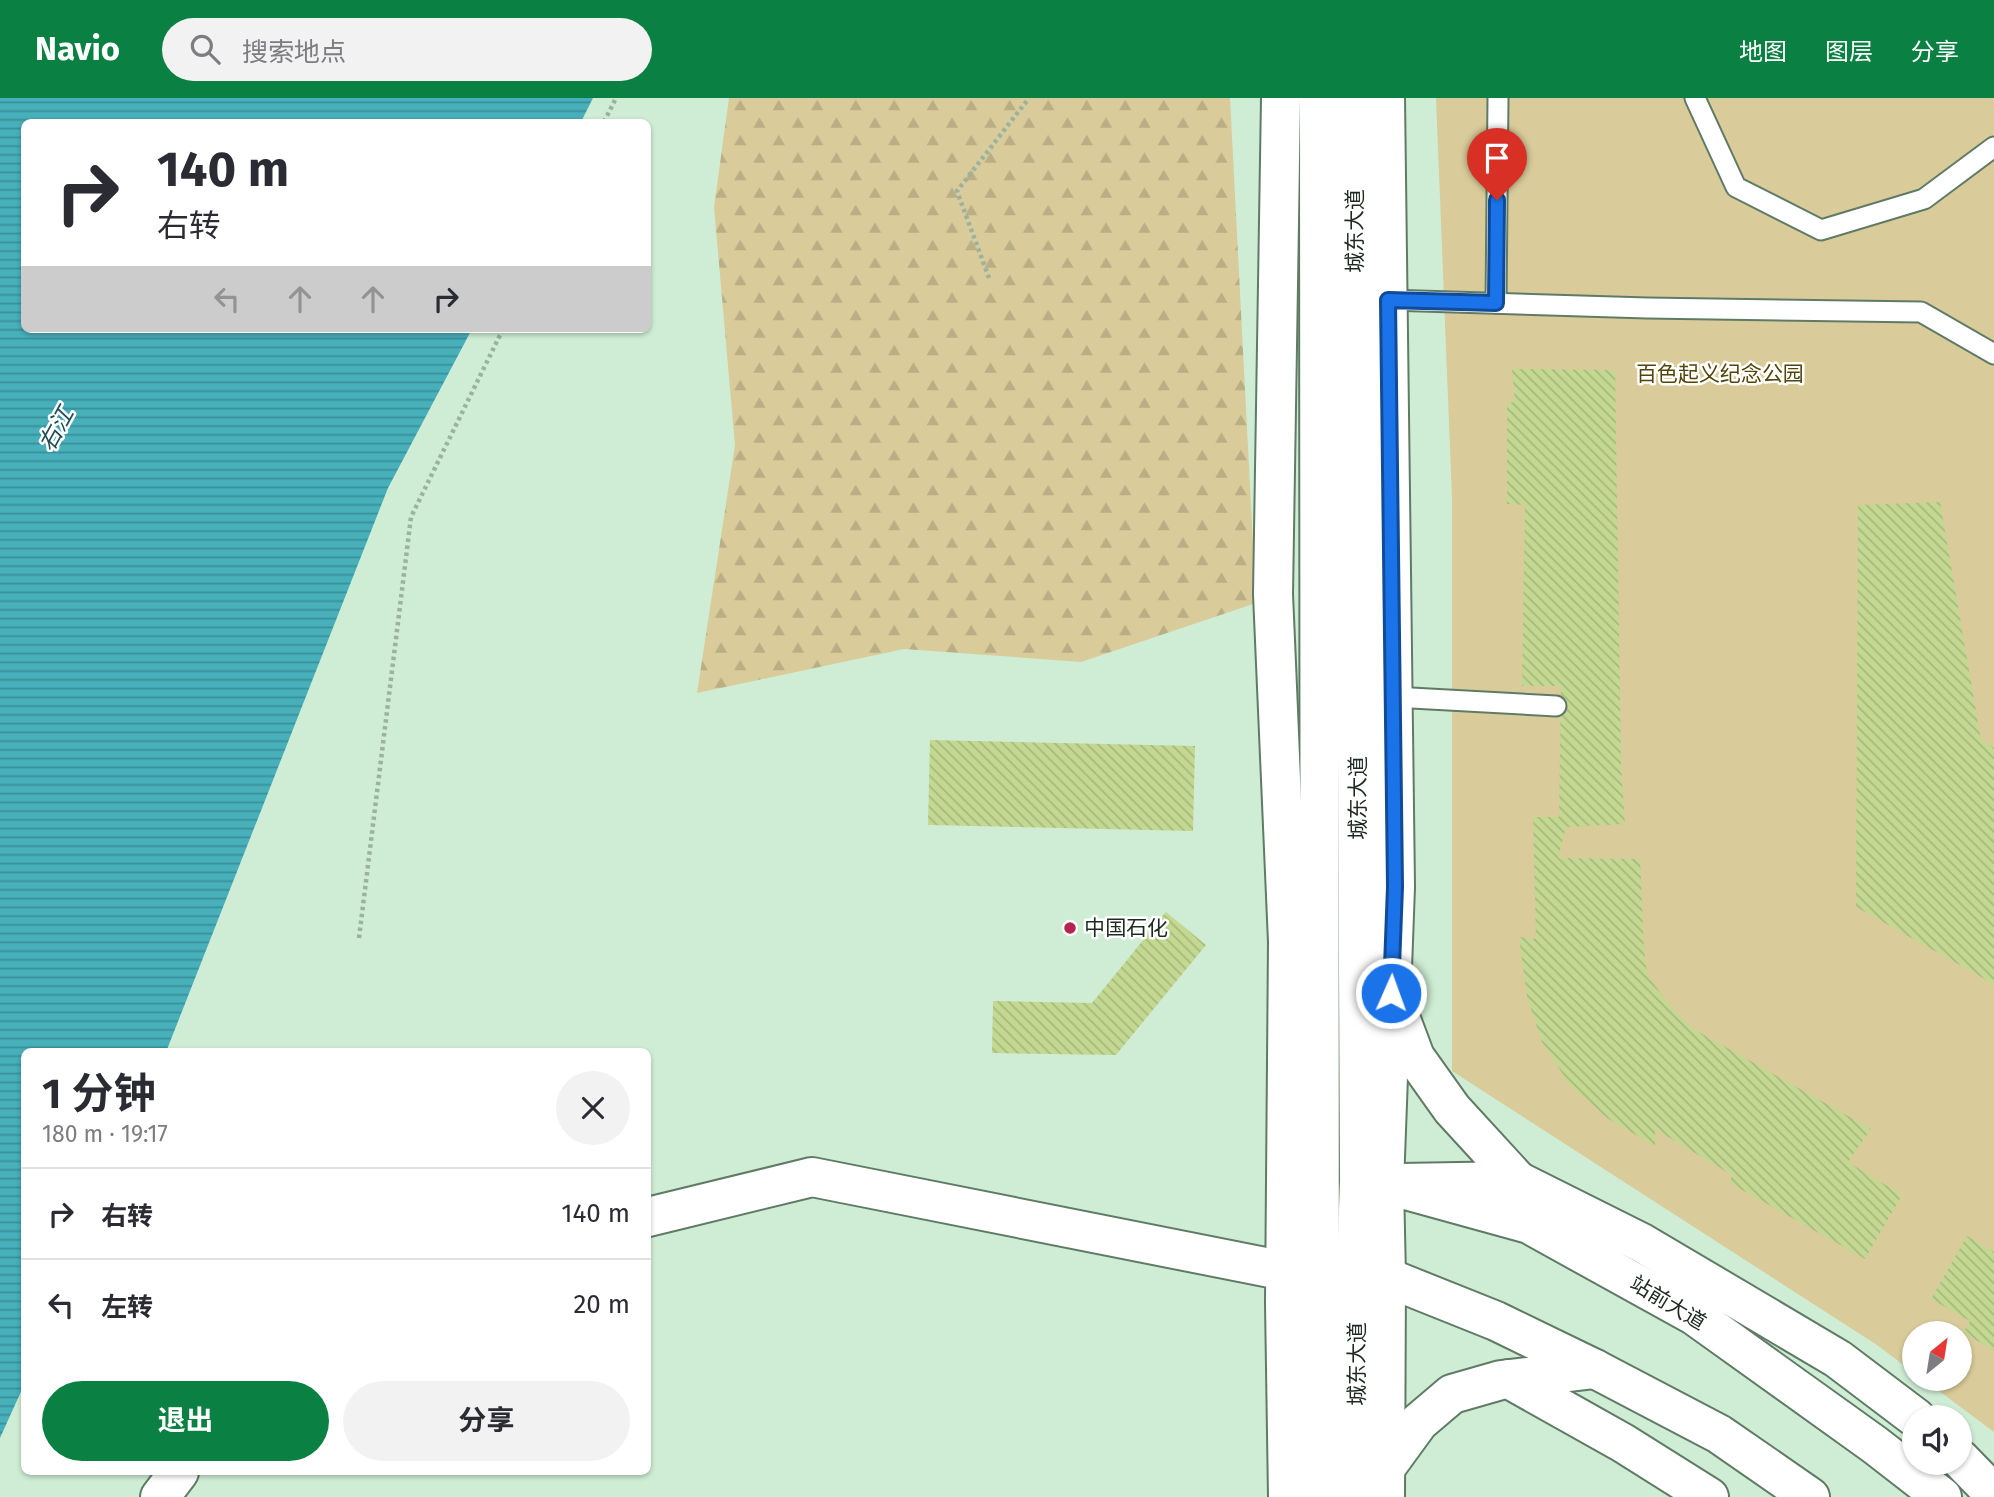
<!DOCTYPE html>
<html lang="zh">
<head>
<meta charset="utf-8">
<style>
	:root { --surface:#fff; --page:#f2f2f3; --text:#2b2b33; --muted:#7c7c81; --line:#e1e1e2; --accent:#0b8043 }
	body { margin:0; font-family:"Fira Sans","Noto Sans SC",sans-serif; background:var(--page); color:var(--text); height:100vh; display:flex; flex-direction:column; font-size:26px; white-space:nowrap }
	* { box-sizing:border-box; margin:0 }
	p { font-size:23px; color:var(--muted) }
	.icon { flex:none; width:38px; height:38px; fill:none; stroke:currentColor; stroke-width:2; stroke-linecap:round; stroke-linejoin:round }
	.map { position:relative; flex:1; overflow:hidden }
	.sheet { position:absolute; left:21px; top:950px; width:630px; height:427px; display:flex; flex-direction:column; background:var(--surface); border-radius:10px; box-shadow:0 2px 5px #0004 }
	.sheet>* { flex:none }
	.top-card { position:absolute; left:21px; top:21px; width:630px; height:214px; border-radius:10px; box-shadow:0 2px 5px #0004; background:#fff; color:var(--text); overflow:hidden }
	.needle { width:46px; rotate:30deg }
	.buttons { position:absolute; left:1902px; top:1223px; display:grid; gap:14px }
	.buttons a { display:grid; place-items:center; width:70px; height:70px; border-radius:50%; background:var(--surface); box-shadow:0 2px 5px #0004; font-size:35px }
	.pin { position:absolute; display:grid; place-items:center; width:60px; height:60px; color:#fff; margin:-72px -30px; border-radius:50% 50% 50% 0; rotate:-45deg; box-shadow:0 0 7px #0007 }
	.pin .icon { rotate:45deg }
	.me { position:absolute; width:77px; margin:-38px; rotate:2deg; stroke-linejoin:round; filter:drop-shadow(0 0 5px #0008) }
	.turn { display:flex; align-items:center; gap:24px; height:147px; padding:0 21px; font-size:32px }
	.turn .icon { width:91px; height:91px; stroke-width:2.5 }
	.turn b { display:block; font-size:49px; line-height:60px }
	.lanes { display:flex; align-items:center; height:66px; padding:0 21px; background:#0003; justify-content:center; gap:35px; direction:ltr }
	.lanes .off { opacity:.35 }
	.round { display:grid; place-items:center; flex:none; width:74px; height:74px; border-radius:37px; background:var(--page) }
	.head { display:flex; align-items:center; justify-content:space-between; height:119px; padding:0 21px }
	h1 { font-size:42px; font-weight:700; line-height:52px }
	.action { display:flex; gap:14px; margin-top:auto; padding:14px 21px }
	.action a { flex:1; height:80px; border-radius:42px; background:var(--accent); color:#fff; font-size:28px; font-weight:700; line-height:80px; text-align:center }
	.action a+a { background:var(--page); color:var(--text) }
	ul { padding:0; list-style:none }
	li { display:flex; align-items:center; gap:21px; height:91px; padding:0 21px; border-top:2px solid var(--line) }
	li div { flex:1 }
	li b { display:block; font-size:26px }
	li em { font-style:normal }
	header { display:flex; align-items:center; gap:42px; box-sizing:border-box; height:98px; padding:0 35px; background:var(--accent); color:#fff }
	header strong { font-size:33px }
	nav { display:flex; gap:38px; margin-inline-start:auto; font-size:24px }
	.search { width:490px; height:63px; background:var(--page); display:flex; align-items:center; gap:18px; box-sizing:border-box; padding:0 24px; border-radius:38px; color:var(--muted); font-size:26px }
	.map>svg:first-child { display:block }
	.green { fill:#d9cb9a }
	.forest { fill:url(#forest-firs) }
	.water { fill:url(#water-rules) }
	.building { fill:url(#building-back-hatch) }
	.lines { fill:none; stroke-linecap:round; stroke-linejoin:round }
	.service-casing { stroke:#607b65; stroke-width:23 }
	.tertiary-casing { stroke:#607b65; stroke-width:42 }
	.secondary-casing { stroke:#607b65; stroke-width:42 }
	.primary-casing { stroke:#607b65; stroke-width:42 }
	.path { stroke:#9ab29e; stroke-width:4.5; stroke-dasharray:3.5 3.5; stroke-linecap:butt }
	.service { stroke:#fff; stroke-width:19 }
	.tertiary { stroke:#fff; stroke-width:38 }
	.secondary { stroke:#fff; stroke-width:38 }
	.primary { stroke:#fff; stroke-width:38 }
	.route-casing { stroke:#114b97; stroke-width:18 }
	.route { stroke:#1a73e8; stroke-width:12 }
	.poi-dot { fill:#b5244c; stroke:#fff; stroke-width:2.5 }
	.labels { text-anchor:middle; stroke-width:5; stroke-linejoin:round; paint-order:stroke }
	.street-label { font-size:21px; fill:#1e2920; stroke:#fff }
	.park-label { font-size:21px; fill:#534408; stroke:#fff }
	.poi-label { font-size:21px; fill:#1e2920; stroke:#fff; text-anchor:start }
	.water-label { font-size:23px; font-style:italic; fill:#1e4c51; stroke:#fff }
</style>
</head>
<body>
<header>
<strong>Navio</strong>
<div class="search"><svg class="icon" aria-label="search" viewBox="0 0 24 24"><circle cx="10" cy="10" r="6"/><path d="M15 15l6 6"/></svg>搜索地点</div>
<nav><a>地图</a><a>图层</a><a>分享</a></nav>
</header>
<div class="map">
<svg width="1994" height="1399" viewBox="0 0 1994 1399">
	<defs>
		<pattern id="forest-firs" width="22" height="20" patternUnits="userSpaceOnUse" patternTransform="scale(1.75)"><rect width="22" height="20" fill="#d9cb9a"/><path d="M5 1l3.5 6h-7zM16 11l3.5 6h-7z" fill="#baae84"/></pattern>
		<pattern id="water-rules" width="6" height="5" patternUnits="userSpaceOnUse" patternTransform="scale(1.75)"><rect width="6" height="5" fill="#47b0bb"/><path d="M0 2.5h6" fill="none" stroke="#3b8f98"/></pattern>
		<pattern id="building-back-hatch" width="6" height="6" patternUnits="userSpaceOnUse" patternTransform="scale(1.75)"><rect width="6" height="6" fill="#c3d891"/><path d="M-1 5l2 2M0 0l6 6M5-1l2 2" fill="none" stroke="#a7b97d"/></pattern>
	</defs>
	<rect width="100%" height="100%" fill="#cfedd4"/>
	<polygon class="green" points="1436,0 1994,0 1994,1334 1923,1281 1960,1281 1960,1236 1914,1236 1914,1275 1877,1247 1452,973 1452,400"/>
	<polygon class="forest" points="729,0 1230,0 1256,505 1081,564 904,551 697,595 735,347 714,109"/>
	<polygon class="water" points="0,0 593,0 581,24 24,24 24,231 472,231 388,390 166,954 24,954 24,1287 0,1340"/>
	<g class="building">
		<polygon points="1512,271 1615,272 1621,668 1625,726 1566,729 1558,760 1640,761 1644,851 1647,876 1663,899 1680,919 1697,933 1871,1031 1848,1064 1902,1097 1865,1161 1730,1085 1732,1077 1655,1031 1655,1048 1607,1020 1569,986 1542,944 1527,899 1519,839 1536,841 1533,719 1559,719 1561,588 1522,588 1525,407 1507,406 1507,305 1515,304"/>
		<polygon points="1940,404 1981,642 1994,650 1994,747 1992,751 1994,752 1994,886 1856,809 1858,407"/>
		<polygon points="930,642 1195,648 1193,733 928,727"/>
		<polygon points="1166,814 1206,847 1116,957 992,955 993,903 1092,905"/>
		<polygon points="1967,1138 1994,1154 1994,1252 1963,1235 1970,1223 1931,1201"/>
	</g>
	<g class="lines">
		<defs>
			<g id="service">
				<polyline points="1695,0 1736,89 1821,132 1924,101 1994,49"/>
				<polyline points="1388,202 1647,210 1921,214 1994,256"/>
				<polyline points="1496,205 1498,0"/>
				<polyline points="1393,599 1556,608"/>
			</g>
			<g id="tertiary">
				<polyline points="1281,0 1273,496 1288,844 1285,1205 1288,1399"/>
				<polyline points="1400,1085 1518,1083 1642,1145 1838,1261 1916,1320"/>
				<polyline points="1509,1281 1623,1345 1709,1399"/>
				<polyline points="1960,1361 1994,1396"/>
				<polyline points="1385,1399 1386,1179 1384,1086 1395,789 1385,0"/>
			</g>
			<g id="secondary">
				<polyline points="648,1119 812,1079 1285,1173 1352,1173"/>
				<polyline points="160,1399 179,1374"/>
			</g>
			<g id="primary">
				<polyline points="1319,0 1320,1399"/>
				<polyline points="1354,0 1359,1082 1356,1172 1357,1399"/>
				<polyline points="1391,895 1415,959 1452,1011 1518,1083 1563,1138"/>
				<polyline points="1359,1082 1384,1086 1529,1126 1695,1218 1875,1347 1942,1399"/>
				<polyline points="1356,1172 1386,1179 1496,1223 1595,1271 1719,1336 1810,1399"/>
				<polyline points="1384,1372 1419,1324 1452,1296 1501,1282 1595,1271"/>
			</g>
		</defs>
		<use href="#service" class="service-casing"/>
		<use href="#tertiary" class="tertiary-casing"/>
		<use href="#secondary" class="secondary-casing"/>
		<use href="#primary" class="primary-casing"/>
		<g class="path">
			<polyline points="604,24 616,0"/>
			<polyline points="989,180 957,93 1029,0"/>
			<polyline points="359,840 411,419 503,231"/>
		</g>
		<use href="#service" class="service"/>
		<use href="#tertiary" class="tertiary"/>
		<use href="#secondary" class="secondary"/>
		<use href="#primary" class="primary"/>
	</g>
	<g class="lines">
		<defs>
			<polyline id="route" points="1391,895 1395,789 1388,202 1496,205 1497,102"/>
		</defs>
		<use href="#route" class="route-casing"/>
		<use href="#route" class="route"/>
	</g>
	<circle class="poi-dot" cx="1070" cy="830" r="7"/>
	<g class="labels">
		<g class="street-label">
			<text transform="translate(1355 133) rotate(-90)" y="7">城东大道</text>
			<text transform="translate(1358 700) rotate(-90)" y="7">城东大道</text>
			<text transform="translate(1668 1205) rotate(31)" y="7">站前大道</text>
			<text transform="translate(1357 1266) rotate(-90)" y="7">城东大道</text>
		</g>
		<g class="park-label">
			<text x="1720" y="283">百色起义纪念公园</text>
		</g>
		<g class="poi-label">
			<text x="1084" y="837">中国石化</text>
		</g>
		<g class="water-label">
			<text transform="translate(56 331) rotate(-61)" y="8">右江</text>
		</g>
	</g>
</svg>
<div class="buttons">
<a><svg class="needle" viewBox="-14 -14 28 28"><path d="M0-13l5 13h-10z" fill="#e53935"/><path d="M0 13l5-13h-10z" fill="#7c7c81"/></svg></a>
<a><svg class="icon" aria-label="sound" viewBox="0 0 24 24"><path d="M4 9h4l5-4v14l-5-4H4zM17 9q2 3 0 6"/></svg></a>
</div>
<div class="pin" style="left:1497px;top:102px;background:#d93025"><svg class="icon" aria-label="arrive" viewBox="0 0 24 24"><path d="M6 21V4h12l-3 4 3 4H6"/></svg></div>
<svg class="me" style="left:1391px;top:895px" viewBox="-20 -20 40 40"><circle r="17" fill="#1a73e8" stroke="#fff" stroke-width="3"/><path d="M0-11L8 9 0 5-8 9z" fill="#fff"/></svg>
<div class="top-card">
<div class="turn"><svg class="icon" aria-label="right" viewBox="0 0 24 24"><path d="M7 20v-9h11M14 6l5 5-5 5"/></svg><div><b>140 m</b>右转</div></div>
<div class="lanes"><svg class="icon off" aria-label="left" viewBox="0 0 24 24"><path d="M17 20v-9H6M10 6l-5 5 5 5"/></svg><svg class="icon off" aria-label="ahead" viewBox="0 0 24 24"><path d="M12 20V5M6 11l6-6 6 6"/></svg><svg class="icon off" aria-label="ahead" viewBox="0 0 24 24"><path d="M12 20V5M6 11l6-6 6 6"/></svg><svg class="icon" aria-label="right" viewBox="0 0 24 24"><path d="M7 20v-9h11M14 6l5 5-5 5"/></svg></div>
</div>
<section class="sheet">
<div class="head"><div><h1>1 分钟</h1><p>180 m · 19:17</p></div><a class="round"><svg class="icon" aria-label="close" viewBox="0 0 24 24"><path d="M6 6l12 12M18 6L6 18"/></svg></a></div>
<ul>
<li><svg class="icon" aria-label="right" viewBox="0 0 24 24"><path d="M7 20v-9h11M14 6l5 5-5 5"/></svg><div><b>右转</b></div><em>140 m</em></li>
<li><svg class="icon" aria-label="left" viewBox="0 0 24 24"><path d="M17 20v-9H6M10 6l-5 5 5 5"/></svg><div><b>左转</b></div><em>20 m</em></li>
</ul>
<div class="action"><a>退出</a><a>分享</a></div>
</section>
</div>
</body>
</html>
